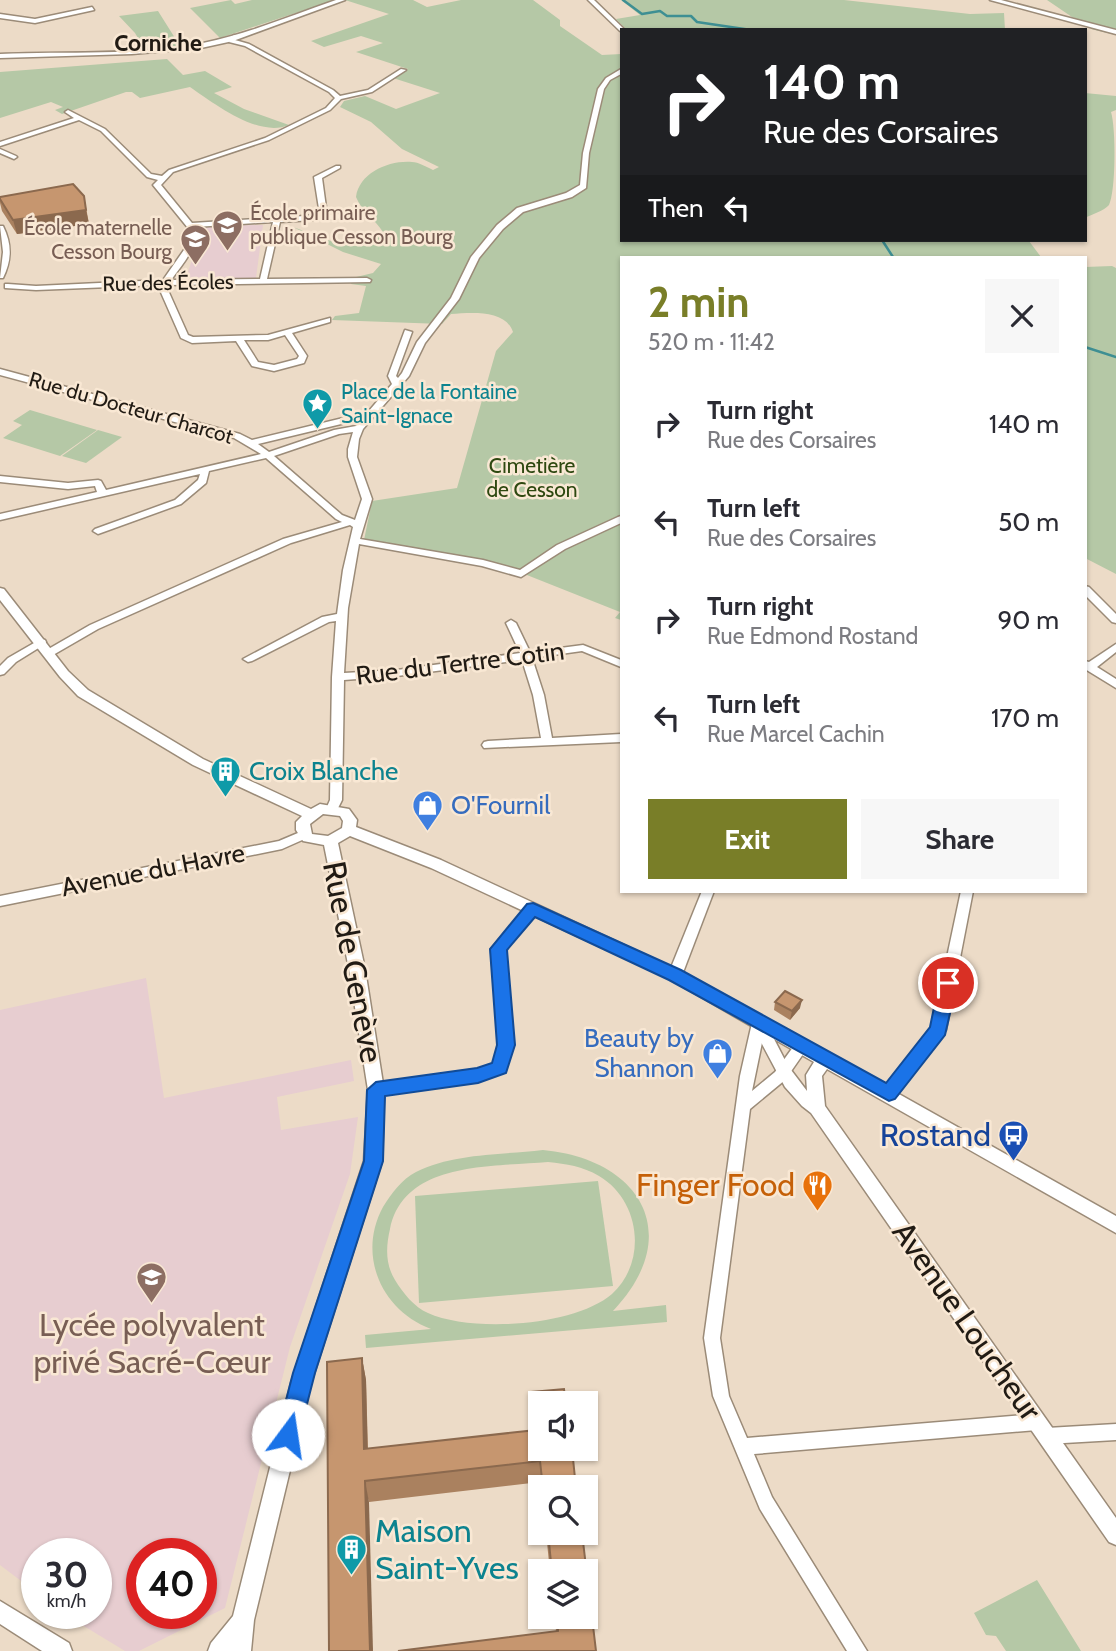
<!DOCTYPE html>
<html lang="en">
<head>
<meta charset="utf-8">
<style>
	:root { --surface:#fff; --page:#f7f7f7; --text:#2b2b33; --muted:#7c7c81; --accent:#797e28 }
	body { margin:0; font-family:Cabin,sans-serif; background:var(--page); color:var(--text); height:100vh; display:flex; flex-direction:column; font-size:26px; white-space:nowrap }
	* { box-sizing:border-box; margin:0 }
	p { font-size:23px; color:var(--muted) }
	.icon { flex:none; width:38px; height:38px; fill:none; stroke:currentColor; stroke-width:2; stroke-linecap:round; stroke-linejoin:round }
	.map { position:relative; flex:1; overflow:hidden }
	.drawer { position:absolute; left:620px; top:256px; width:467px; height:637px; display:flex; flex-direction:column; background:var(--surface); border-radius:0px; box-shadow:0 2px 5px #0004 }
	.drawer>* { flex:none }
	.top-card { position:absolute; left:620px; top:28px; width:467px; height:214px; border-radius:0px; box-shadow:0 2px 5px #0004; background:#202124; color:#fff; overflow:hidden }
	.fabs { position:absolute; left:528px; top:1391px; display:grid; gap:14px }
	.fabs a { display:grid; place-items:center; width:70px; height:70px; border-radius:0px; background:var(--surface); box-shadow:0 2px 5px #0004; font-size:35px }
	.speed { position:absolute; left:21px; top:1538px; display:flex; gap:14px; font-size:35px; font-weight:700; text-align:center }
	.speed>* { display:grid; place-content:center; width:91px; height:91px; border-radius:50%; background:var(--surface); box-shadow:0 2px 5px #0004; line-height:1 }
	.speed small { font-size:18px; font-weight:400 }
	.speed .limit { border:10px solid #d22; background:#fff; color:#111 }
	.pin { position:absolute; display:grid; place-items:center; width:60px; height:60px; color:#fff; margin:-30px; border:4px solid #fff; border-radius:50%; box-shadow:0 2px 7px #0007 }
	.me { position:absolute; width:77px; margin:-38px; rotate:14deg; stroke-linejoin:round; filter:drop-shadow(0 0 5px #0008) }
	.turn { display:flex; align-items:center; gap:24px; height:147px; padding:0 28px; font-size:32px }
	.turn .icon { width:91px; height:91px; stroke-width:2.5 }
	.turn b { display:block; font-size:49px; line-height:60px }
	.then { display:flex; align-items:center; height:66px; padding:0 28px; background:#0003; gap:14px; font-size:26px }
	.round { display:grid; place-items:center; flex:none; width:74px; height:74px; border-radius:0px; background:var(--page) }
	.headline { display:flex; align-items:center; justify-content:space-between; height:119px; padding:0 28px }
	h1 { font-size:42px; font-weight:700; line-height:52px; color:var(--accent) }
	.action { display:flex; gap:14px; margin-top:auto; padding:14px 28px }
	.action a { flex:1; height:80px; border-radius:0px; background:var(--accent); color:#fff; font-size:28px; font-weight:700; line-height:80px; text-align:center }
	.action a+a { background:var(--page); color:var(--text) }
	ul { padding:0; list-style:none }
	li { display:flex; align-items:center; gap:21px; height:98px; padding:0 28px }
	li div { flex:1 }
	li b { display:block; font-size:26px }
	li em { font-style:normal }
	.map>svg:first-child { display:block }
	.education { fill:#e7cdd0; fill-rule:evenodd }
	.green { fill:#b5c8a6; fill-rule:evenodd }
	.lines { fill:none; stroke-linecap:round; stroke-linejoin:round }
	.stream { stroke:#3e8f93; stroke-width:2.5 }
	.minor-casing { stroke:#9b8b78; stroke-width:3 }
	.tertiary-casing { stroke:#9b8b78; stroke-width:3 }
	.minor { fill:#fff; fill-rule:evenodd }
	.tertiary { fill:#fff; fill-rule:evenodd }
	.wall { fill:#aa815f }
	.shaded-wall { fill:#8b694e }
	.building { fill:#c6966f; stroke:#8b694e; stroke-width:2 }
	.route { fill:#1a73e8; stroke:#114b97; stroke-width:2 }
	.labels { text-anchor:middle; stroke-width:5; stroke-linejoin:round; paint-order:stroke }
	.far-education-label { font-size:21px; fill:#785e54; stroke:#f9e8d4; text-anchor:start }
	.far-street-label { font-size:21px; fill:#211b14; stroke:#f9e8d4 }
	.far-culture-label { font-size:21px; fill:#0d838f; stroke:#f9e8d4; text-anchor:start }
	.far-park-label { font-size:21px; fill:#2e4810; stroke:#f9e8d4 }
	.far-neighbourhood-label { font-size:23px; font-weight:bold; fill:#211b14; stroke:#f9e8d4 }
	.street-label { font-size:26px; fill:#211b14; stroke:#f9e8d4 }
	.culture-label { font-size:26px; fill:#0d838f; stroke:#f9e8d4; text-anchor:start }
	.shop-label { font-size:26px; fill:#366cbe; stroke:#f9e8d4; text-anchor:start }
	.near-street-label { font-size:32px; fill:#211b14; stroke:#f9e8d4 }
	.near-transit-label { font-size:32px; fill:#164399; stroke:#f9e8d4; text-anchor:end }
	.near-food-label { font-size:32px; fill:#c56008; stroke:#f9e8d4; text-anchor:end }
	.near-education-label { font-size:32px; fill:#785e54; stroke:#f9e8d4 }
	.near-culture-label { font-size:32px; fill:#0d838f; stroke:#f9e8d4; text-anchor:start }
</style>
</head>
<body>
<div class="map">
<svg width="1116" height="1651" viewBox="0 0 1116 1651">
	<rect width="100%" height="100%" fill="#ecdbc7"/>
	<g class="education">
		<polygon points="263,225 256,278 186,279 202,226"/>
		<path d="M146,978L164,1098L351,1060L354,1081L277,1097L281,1130L358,1117L350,1174L290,1347L225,1608L139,1651H125L64,1614H96V1554H37V1593L0,1565V1010ZM142,1554H201V1614H142Z"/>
	</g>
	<g class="green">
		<polygon points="231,0 235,4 252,0 335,0 220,38 190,8"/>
		<path d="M345,0H413L427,7L461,0H533L560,20V26L602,55L621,54V240H1032L1029,241L1041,257H621V620L615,618L620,612L507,567L364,540L372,501L457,488L496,351L513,332C505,309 471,313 451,314L442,324L332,320L335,316L359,313L366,286L351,284L352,278L373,273L381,264L343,252L293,227L331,241L379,235L383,232C375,219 362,212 356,197C359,173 389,160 412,162C418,162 427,167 433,170L439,167L402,149L371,122L340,107L344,101L365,96L396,109L440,93L393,78L408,69L356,52L383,43L361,36L324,47L311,41L389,14Z"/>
		<polygon points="621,0 844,0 970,14 1004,13 1005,30 627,30 616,19 640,15"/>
		<polygon points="1047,0 1116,0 1116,35 1091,29 1090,23 1072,17"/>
		<polygon points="158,11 180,46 145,50 135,33 119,16"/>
		<path d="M167,59L183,75L205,71L232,87L214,93L244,109L289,125C258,138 215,104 190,87L140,98L132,92H126L62,114L55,110L63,107L51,102L0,118V72Z"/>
		<path d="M1085,93L1116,96V110L1111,112C1116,128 1116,191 1109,205C1104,211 1092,214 1085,218Z"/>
		<polygon points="1112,266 1116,268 1116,574 1085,558 1085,267"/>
		<polygon points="30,410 97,430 60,456 3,438 22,425 13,421"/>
		<polygon points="98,430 122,437 86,463 62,456"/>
		<path d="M543,1150C640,1159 686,1234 613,1311L666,1305L667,1322L366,1348L365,1335L431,1329C381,1310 357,1255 383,1207C391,1194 402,1179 416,1172C454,1153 501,1155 543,1150ZM548,1162C567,1164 582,1166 599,1176C640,1200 648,1261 612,1294C575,1326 472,1333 428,1313C414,1307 403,1293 395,1280C385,1264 386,1246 390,1229C404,1160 495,1167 548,1162Z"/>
		<polygon points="598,1181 613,1286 419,1303 415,1196"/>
		<polygon points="1037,1580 1081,1651 1006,1651 996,1636 986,1635 974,1613"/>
	</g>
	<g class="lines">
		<g class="stream">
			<polyline points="623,0 642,14 660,11 667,16 691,16 697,22 751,30"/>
			<polyline points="882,240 893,257"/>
			<polyline points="1085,347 1116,357"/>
		</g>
		<defs>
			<g id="minor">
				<polygon points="588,0 594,0 625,30 620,31"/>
				<polygon points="92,7 94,10 35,23 0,18 0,14 35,19"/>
				<path d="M234,35L237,37L235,40L249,44L333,90L340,96L368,90L401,69L406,70L372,92L341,99L330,110L269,140L173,172L161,185L192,223L320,215L314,177L336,166H340V168L322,178L327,215L365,213L369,215L365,217L280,222L267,279L367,278L371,280L370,282L168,285L167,288L188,335L193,337L268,335L330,318V322L292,333L307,356L304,363L274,371L252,366L236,341L192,343L181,338L159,288L160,285L36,290L5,288V284H8L36,286L163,280L186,247L188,228L153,185L158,180L147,177L101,131L79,120L0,146V142L74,118L65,112L68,110L105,129L151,174L162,176L169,170L265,138L326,108L335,98L329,92L245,46L229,42ZM273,222L260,279L171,280C183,263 198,249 195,227ZM285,335L299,356L297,359L274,365L258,362L244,340H268Z"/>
				<path d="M621,69V74L610,80L604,89L589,153L586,188L572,197L523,212L503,229L479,258L459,299L425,343L409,376L363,429L359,439L357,457L372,499L360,539L483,560L520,570L557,545L618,517L621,516V523L565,549L521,577L482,566L359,544L348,608L344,673L397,670L520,653L506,623L511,620L516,623L530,652L583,645L621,660V667L582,651L532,658L544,695L552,738L621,734V742L484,748L482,745L484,742L488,741L541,738L533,695L522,660L397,676L344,680L342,800L336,812H328L326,809L330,800L332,677L336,621L329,622L252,661L248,662L243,659L322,617L337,614L343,570L353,527L350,525L291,543L98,629L53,655H45L44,653L45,651L90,625L283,539L342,522L336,519L266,458L209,471L206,483L181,504L98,534L93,531L95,529L175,500L198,480L200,474L0,520V514L97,492L95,486L68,489L0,482V476L68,483L98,480L101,481L106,490L261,454L234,438L0,375V369L240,434L252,440L368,412L392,384L388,376L405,330L412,332L396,376L398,378L402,373L417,342L451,298L471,257L497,225L517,208L566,193L580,185L583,153L598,89L606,78ZM362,419L356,426L334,430L269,452L258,444ZM353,432L348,449V457L362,499L355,520L342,515L274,456L339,434Z"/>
				<polygon points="0,149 16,156 17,157 14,159 0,153"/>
				<path d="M0,226H3C12,244 12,260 3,278H0L3,252Z"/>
				<polygon points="1085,586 1089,587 1116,614 1116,623 1112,622 1085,595"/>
				<polygon points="41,639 45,640 46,642 45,644 16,662 4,674 0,675 0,666 8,658"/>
				<polygon points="1116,644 1116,652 1097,667 1116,679 1116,688 1085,669 1085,661 1089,662"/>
				<polygon points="305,830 311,834 309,837 282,849 0,906 0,896 279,841"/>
				<polygon points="702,891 714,891 682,975 680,979 670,979 668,975"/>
				<polygon points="961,891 973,891 946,1030 894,1098 889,1100 884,1098 882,1094 884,1090 932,1028"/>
				<polygon points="533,904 538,906 539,909 538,912 505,950 513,1045 505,1072 478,1081 376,1096 371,1094 369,1090 371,1086 376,1084 478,1069 494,1064 499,1045 491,949 528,906"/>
				<polygon points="759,1018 764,1019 766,1023 752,1091 775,1072 796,1043 801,1041 806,1043 808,1047 785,1080 750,1109 720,1338 729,1396 747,1438 1037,1414 1043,1416 1046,1422 1043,1428 1037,1430 754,1454 772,1497 867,1651 847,1651 760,1509 713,1396 704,1338 740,1076 752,1023 754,1019"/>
				<polygon points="1116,1424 1116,1440 1047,1444 1041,1442 1038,1436 1041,1430 1047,1428"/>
			</g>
			<g id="tertiary">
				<path d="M336,0H345L233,41L201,48L132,54L0,58V54C67,51 137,56 203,43C248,34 292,15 336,0Z"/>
				<polygon points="990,0 1001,0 1116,30 1116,34"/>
				<path d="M0,588L4,589L68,671L88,690L203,759L311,809L320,804L349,809L357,820L356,827L441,860L680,971L1116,1216V1233L827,1069L822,1076L825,1106L1116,1518V1545L1109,1542L811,1113L802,1106L785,1087L753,1027L670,979L431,868L350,836L338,843L365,969L384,1090L382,1161L311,1383L254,1620L251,1651H208L211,1643L233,1616L291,1383L364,1161L368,1090L349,969L324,845L303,841L296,830V822L302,816L193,765L78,696L60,677L0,600ZM323,814L340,816L343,821L342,828L328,836L312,834L310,824ZM774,1039L814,1062L806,1075L807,1091L788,1066Z"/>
				<polygon points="0,1601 69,1643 72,1651 42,1651 0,1624"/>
			</g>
		</defs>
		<use href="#minor" class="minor-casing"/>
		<use href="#tertiary" class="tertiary-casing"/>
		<use href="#minor" class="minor"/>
		<use href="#tertiary" class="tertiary"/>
	</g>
	<g class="wall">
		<polygon points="84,196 89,224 17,234 2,211 0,203 0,197"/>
		<polygon points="775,1002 800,1008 790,1020 774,1010"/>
		<polygon points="362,1358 366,1380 368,1449 534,1430 532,1392 576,1488 541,1488 540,1482 369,1502 327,1362"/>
		<polygon points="546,1533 582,1533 596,1651 556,1632 555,1617 586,1617 586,1572 550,1572"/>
		<polygon points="142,1584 142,1609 134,1605 131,1599"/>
	</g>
	<g class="shaded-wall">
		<polygon points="86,210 89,224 17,234 13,220"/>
		<polygon points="802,1000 800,1008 790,1020 792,1011"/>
		<polygon points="362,1358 366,1380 368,1470 364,1449"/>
		<polygon points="365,1481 369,1502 373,1651 370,1651"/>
	</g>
	<g class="building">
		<polygon points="73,184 84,196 86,210 13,220 0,199 0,197"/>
		<polygon points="785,991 802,1000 792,1011 775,1002"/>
		<polygon points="362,1358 364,1449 536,1430 532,1392 564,1389 566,1404 541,1404 541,1449 572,1449 576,1488 543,1488 540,1461 365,1481 370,1651 329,1651 327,1362"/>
		<polygon points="548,1533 582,1533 596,1651 398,1651 558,1631 557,1617 586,1617 586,1572 552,1572"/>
		<polygon points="142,1584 142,1603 131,1599"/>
	</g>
	<polygon class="route" points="533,903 681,970 886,1083 930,1027 939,983 948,977 957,983 945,1035 895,1099 889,1101 669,980 535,917 507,950 515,1045 506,1073 478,1083 385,1096 383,1161 315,1373 299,1435 296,1443 288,1446 280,1443 277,1435 293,1373 364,1161 367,1090 376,1082 477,1068 492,1063 497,1045 490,949 527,904"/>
	<defs>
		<symbol id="school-pin" viewBox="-11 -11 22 30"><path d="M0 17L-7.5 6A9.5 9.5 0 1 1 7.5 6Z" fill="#8d6e63" stroke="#f9e8d4"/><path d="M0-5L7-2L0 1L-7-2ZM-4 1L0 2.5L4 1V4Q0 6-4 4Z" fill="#fff"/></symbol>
		<symbol id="sight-pin" viewBox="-11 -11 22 30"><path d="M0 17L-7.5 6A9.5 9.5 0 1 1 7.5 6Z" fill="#0f9aa8" stroke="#f9e8d4"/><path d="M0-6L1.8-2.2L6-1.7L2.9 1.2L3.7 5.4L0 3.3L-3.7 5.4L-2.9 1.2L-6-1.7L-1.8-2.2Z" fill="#fff"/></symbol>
		<symbol id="building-pin" viewBox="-11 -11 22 30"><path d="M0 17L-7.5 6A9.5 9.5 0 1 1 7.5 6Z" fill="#0f9aa8" stroke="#f9e8d4"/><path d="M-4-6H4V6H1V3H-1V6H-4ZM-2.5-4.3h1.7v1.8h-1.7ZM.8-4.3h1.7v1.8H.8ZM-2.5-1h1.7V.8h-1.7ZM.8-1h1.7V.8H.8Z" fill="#fff"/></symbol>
		<symbol id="shop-pin" viewBox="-11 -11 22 30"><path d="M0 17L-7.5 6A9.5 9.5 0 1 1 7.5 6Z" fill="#3f7fe0" stroke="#f9e8d4"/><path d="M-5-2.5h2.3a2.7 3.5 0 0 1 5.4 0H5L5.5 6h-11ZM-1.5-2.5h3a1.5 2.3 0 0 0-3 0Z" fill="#fff"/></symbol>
		<symbol id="bus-pin" viewBox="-11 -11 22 30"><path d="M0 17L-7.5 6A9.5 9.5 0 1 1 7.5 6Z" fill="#1a4fb4" stroke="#f9e8d4"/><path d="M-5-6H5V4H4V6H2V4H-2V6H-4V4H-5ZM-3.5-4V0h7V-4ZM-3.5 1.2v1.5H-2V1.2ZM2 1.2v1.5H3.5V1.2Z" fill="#fff"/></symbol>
		<symbol id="restaurant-pin" viewBox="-11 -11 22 30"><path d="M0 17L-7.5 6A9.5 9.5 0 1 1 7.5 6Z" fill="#e8710a" stroke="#f9e8d4"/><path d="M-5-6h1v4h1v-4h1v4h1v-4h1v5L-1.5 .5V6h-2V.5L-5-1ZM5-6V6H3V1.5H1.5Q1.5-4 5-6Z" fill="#fff"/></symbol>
	</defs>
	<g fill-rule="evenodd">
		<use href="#school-pin" x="210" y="208" width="35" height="47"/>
		<use href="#school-pin" x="178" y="222" width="35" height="47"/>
		<use href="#sight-pin" x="300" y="386" width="35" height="47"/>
		<use href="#building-pin" x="208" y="754" width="35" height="47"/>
		<use href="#shop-pin" x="410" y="788" width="35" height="47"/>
		<use href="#shop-pin" x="700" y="1036" width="35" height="47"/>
		<use href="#bus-pin" x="996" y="1118" width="35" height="47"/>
		<use href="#restaurant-pin" x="800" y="1168" width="35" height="47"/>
		<use href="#school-pin" x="134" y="1260" width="35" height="47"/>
		<use href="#building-pin" x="334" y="1532" width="35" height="47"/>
	</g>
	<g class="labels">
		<g class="far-education-label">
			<text x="250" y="220">École primaire<tspan x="250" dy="24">publique Cesson Bourg</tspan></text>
			<text x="172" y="235" text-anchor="end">École maternelle<tspan x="172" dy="24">Cesson Bourg</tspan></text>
		</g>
		<g class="far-street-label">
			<text transform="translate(168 283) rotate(-1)" y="7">Rue des Écoles</text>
			<text transform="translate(131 408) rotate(16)" y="7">Rue du Docteur Charcot</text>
		</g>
		<g class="far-culture-label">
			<text x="341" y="399">Place de la Fontaine<tspan x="341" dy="24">Saint-Ignace</tspan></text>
		</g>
		<g class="far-park-label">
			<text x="532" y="473">Cimetière<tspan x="532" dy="24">de Cesson</tspan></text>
		</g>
		<g class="far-neighbourhood-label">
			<text x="158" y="51">Corniche</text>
		</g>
		<g class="street-label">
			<text transform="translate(460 663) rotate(-7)" y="9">Rue du Tertre Cotin</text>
			<text transform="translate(153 870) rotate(-11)" y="9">Avenue du Havre</text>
		</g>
		<g class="culture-label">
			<text x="249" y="780">Croix Blanche</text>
		</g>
		<g class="shop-label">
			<text x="451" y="814">O'Fournil</text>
			<text x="694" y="1047" text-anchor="end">Beauty by<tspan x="694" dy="30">Shannon</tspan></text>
		</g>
		<g class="near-street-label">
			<text transform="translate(353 962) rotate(79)" y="11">Rue de Genève</text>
			<text transform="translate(967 1321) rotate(55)" y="11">Avenue Loucheur</text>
		</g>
		<g class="near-transit-label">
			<text x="991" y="1146">Rostand</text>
		</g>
		<g class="near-food-label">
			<text x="795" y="1196">Finger Food</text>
		</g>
		<g class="near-education-label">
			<text x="152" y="1336">Lycée polyvalent<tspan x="152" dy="37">privé Sacré-Cœur</tspan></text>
		</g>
		<g class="near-culture-label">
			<text x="375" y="1542">Maison<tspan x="375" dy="37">Saint-Yves</tspan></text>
		</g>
	</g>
</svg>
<div class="fabs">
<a><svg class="icon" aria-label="sound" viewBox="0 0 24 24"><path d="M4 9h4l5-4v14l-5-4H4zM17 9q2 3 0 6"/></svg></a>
<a><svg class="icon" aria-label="search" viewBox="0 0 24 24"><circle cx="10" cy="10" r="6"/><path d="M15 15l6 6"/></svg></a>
<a><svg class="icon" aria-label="layers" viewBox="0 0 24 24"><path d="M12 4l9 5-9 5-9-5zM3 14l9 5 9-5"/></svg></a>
</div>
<div class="speed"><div>30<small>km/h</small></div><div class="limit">40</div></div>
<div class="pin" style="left:948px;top:983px;background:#d93025"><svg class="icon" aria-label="arrive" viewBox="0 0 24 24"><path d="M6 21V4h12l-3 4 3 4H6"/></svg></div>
<svg class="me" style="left:288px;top:1435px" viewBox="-20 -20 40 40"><circle r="19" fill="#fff"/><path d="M0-13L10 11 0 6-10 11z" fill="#1a73e8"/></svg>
<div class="top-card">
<div class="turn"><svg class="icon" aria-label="right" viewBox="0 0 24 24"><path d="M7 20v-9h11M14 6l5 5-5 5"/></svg><div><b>140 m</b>Rue des Corsaires</div></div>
<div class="then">Then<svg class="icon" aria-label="left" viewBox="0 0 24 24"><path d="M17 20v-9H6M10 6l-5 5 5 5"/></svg></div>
</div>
<section class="drawer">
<div class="headline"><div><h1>2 min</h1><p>520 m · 11:42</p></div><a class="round"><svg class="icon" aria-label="close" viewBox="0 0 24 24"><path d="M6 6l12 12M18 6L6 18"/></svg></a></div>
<ul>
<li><svg class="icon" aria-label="right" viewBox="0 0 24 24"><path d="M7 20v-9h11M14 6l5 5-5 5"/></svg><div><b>Turn right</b><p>Rue des Corsaires</p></div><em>140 m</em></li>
<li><svg class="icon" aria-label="left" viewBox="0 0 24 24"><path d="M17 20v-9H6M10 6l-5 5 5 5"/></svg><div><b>Turn left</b><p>Rue des Corsaires</p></div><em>50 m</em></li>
<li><svg class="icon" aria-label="right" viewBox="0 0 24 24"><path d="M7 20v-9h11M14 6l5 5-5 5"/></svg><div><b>Turn right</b><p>Rue Edmond Rostand</p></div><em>90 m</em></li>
<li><svg class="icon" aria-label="left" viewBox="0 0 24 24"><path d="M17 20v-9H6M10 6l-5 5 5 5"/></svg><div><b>Turn left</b><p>Rue Marcel Cachin</p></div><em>170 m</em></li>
</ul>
<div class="action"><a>Exit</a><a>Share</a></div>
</section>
</div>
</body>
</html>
